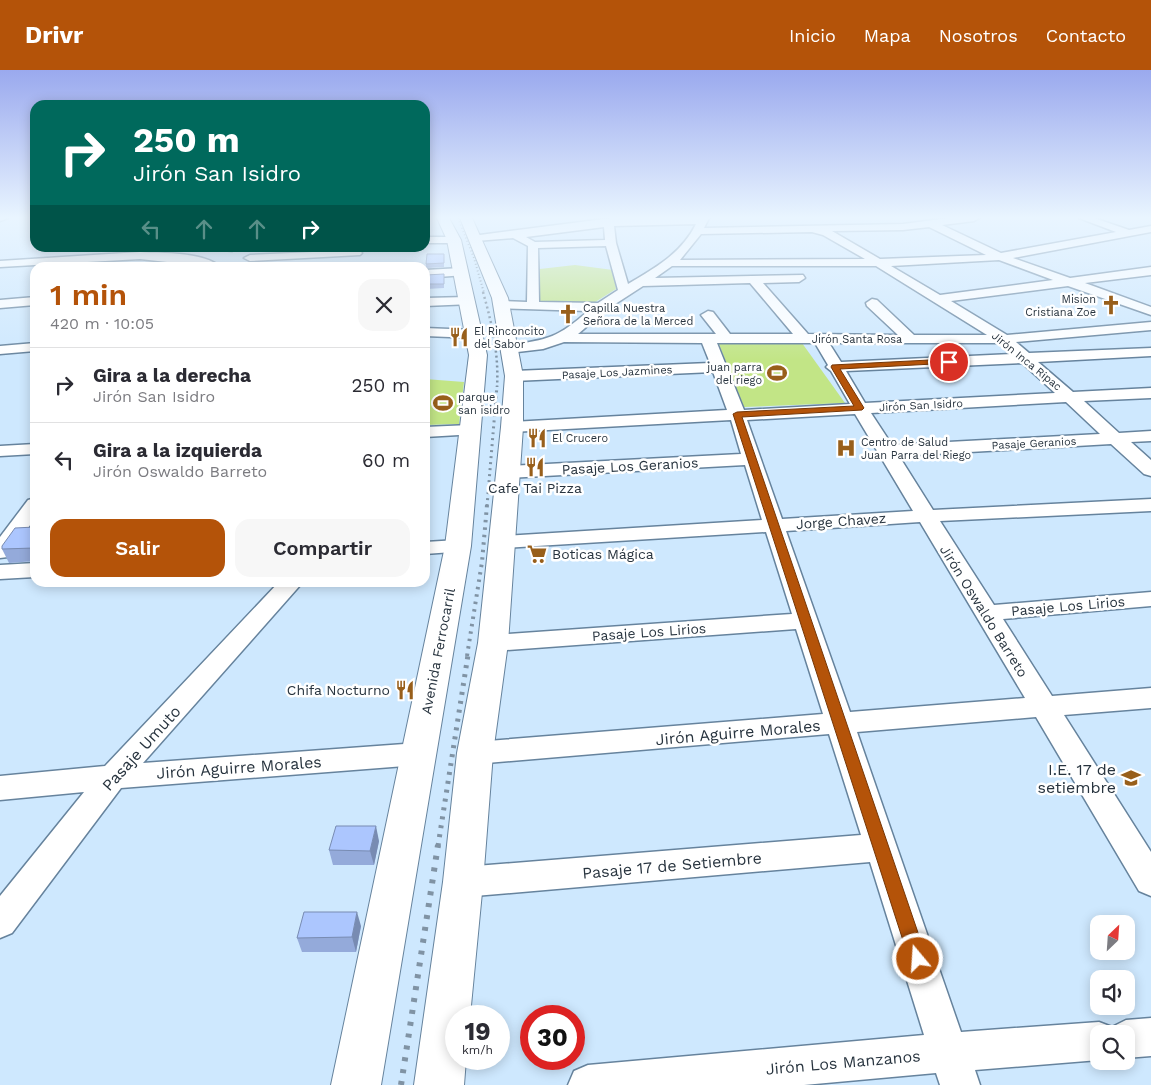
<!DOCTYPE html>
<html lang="es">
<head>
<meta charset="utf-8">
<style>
	:root { --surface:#fff; --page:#f7f7f7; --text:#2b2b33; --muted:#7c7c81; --line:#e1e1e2; --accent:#b45309 }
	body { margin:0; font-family:"Work Sans",sans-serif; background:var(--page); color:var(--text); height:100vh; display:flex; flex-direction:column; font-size:19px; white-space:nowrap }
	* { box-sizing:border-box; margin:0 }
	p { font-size:16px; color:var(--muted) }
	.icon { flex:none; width:28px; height:28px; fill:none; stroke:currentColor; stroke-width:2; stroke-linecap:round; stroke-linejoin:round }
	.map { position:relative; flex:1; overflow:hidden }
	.drawer { position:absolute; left:30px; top:192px; width:400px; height:325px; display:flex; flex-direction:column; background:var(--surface); border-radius:15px; box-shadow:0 2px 12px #0003 }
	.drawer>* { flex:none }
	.top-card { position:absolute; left:30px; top:30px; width:400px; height:152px; border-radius:15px; box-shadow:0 2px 12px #0003; background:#00695c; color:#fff; overflow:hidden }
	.needle { width:32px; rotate:25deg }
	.tools { position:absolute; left:1090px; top:845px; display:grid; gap:10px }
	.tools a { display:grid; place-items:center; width:45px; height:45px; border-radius:10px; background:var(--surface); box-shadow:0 2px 12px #0003; font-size:25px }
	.speed { position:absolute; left:445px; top:935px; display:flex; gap:10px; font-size:25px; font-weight:700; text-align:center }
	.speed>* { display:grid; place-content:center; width:65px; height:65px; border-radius:50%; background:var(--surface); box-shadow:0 2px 12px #0003; line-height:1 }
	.speed small { font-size:12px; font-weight:400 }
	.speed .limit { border:8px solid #d22; background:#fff; color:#111 }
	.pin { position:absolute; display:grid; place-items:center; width:42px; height:42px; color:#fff; margin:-21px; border:2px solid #fff; border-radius:50%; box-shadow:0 1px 5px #0007 }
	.me { position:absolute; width:55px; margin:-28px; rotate:342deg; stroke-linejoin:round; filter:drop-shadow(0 0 4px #0008) }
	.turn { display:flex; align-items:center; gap:18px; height:105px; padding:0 20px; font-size:22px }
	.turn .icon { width:65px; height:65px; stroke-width:2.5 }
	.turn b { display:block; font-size:35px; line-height:42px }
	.lanes { display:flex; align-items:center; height:48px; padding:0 20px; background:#0003; justify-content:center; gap:25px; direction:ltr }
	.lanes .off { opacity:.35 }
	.round { display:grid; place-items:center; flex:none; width:52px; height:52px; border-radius:15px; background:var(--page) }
	.summary { display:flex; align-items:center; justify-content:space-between; height:85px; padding:0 20px }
	h1 { font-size:30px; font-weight:600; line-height:38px; color:var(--accent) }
	.primary-button { display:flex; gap:10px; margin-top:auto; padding:10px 20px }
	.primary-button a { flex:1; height:58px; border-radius:15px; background:var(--accent); color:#fff; font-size:20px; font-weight:600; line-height:58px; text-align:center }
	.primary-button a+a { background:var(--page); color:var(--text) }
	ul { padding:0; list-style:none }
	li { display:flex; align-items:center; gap:15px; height:75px; padding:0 20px; border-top:1px solid var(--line) }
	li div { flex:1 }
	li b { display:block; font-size:19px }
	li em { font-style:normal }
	header { display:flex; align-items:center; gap:30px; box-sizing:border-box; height:70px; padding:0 25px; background:var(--accent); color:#fff }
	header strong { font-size:24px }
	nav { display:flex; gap:28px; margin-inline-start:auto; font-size:18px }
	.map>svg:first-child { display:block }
	.green { fill:#c2e586 }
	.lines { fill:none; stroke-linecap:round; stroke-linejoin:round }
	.minor-casing { stroke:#66839d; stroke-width:3 }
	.major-casing { stroke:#66839d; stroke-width:2 }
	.minor { fill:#fff; fill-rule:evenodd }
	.major { fill:#fff; fill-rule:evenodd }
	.rail-far5 { stroke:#8093a4; stroke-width:2; stroke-dasharray:1 2.5; stroke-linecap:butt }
	.rail-far4 { stroke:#8093a4; stroke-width:2.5; stroke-dasharray:2 3; stroke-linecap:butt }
	.rail-far3 { stroke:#8093a4; stroke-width:3; stroke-dasharray:2 4; stroke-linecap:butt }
	.rail-far2 { stroke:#8093a4; stroke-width:4; stroke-dasharray:2.5 5; stroke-linecap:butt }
	.rail-far1 { stroke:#8093a4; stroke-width:5; stroke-dasharray:3 6; stroke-linecap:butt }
	.rail { stroke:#8093a4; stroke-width:6; stroke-dasharray:4 8; stroke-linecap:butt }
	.wall { fill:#94aada }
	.shaded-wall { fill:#788bb2 }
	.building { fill:#acc6fe; stroke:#788bb2 }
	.route { fill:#b45309; stroke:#753606 }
	.labels { text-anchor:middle; stroke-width:5; stroke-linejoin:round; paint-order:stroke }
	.far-poi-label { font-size:11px; fill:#28343f; stroke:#fff; text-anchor:start }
	.far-street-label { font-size:11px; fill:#28343f; stroke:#fff }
	.street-label { font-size:14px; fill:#28343f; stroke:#fff }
	.poi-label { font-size:14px; fill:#28343f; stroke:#fff }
	.near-street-label { font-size:16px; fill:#28343f; stroke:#fff }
	.near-poi-label { font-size:16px; fill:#28343f; stroke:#fff; text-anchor:end }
</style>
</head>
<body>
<header>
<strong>Drivr</strong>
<nav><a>Inicio</a><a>Mapa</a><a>Nosotros</a><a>Contacto</a></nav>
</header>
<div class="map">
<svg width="1151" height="1015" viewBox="0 0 1151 1015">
	<rect width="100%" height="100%" fill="#cee8fe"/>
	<g class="green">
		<polygon points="575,195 613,200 616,219 592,234 543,234 536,232 531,200"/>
		<polygon points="718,272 802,273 845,333 744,337"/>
		<polygon points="425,309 464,312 459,354 425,355"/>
	</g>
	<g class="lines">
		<defs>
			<g id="minor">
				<polygon points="0,148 8,148 0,151"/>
				<path d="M612,148H709L704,158L903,154L949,148H979L974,151L942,155L1001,183L1116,162L1079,148H1094L1129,160L1151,156V162L1013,188L1070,208L1151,197V205L1085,213L1151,237V245L1068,216L951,231L1007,265L1151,252V260L1016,272L1029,283L1151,278V286L1038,292L1073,322L1151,318V328L1084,331L1119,363L1151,361V371L1131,372L1151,390V406L1144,404L1111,374L899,386L933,440L1151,429V441L940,451L994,535L1151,522V536L1003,549L1052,626L1151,618V638L1064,645L1151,782V826L1139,821L1036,647L857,662L961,962L1099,952L1112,957L1126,950L1151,948V986L1126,988V964H1099V990L975,1000L980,1015H940L936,1003L804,1015H568L574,1001L588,995L924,965L870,792L463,827L451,822L446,812L451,802L463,797L861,765L829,664L475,694L465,691L461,683L465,675L475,672L823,644L796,559L493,581L484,579L481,573L484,567L493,565L792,544L766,462L502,478L494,477L491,472L494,467L502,466L762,450L745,395L508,408L501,406L499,402L501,398L508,396L741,384L731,350L512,362L506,361L503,357L506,353L512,352L727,340L713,302L514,311L509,309L506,306L509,303L514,301L710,293L702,273L564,272L543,279L509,283L504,282L502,279L504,276L509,275C548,270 559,267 588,241L496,238L495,235L501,231L527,232L528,176L513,168L476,171L471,168L472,166ZM696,154C682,183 655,198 628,214L616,173L614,156ZM604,157L605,170L535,172L526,167ZM929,157L986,185L880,189L832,161L903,160ZM812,162L823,165L865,189L680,190L701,164ZM606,176L618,220L598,233L539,232L538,178ZM999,190L1053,210L940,225L891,196ZM672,196H876L987,265H914L877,230L872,229L866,233L867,236L898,265L808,264L763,213L799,212L805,208L803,205L655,208ZM750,213L793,264H730L713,242L708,241L701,245L716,264H578L606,240L643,216ZM717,273H815L828,295L826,297L831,301L850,334L744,340ZM829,273H1000L1012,284L841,292ZM1022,293L1055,323L865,333L846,301ZM1066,332L1100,364L892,375L871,343ZM855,344L913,441L782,449L747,350ZM920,452L1025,628L850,642L786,461Z"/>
				<polygon points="425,167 454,167 459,170 454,173 425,173"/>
				<polygon points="222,178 237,178 232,181 223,180"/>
				<polygon points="356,180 360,181 362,183 360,185 250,191 244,188 250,185"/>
				<path d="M140,182C160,183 208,182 221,198L140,189L0,197V191Z"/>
				<polygon points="461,198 465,199 467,202 465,205 425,208 425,200"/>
				<polygon points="35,227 35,235 0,238 0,230"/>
				<polygon points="467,227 473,231 472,234 425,236 425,228"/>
				<polygon points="425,258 474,260 481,264 474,268 425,266"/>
				<polygon points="35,273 35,281 0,284 0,276"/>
				<polygon points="470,355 476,356 479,360 476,364 425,367 425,357"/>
				<polygon points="35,374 35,384 0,386 0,376"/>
				<polygon points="35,428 35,448 8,487 0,488 0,467 28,430"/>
				<polygon points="458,470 466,471 469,476 466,481 425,484 425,472"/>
				<polygon points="35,493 35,507 0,509 0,495"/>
				<polygon points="279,512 303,512 143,693 418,673 428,676 432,684 428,692 418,695 121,718 12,863 0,868 0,826 84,722 0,730 0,706 105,696"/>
			</g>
			<g id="major">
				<polygon points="437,148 449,148 461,170 487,285 471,476 381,1015 331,1015 445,476 469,285 447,170"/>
				<polygon points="460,148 472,148 508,228 523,306 523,357 508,573 493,683 483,812 470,946 456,946 456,989 466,989 464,1015 414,1015 443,812 457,683 478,573 501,357 505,306 492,228"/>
			</g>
		</defs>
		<use href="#minor" class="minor-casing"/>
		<use href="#major" class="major-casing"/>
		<use href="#minor" class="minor"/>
		<use href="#major" class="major"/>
		<polyline class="rail-far5" points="458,148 474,188 484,223"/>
		<path class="rail-far4" d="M483,222C492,254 499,284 497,317"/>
		<polyline class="rail-far3" points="487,436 497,316"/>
		<polyline class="rail-far2" points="467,586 482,492 487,435"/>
		<polyline class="rail-far1" points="438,776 468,585"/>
		<polyline class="rail" points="401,1015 438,775"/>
	</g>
	<g class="wall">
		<polygon points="444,184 444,197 426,198 426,194"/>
		<polygon points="444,208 444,218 426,219 426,214"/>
		<polygon points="35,457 35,491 9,493 2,479"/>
		<polygon points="379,771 374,795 333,795 329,780"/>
		<polygon points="361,856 356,882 302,882 297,868"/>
	</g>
	<g class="shaded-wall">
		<polygon points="376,756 379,771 374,795 370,781"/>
		<polygon points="357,842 361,856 356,882 352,867"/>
	</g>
	<g class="building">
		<polygon points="427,184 444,184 444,193 426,194"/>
		<polygon points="444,204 444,214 426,214 426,205"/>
		<polygon points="35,457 35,477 34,478 2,479 2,476 15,458"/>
		<polygon points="336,756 376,756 370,781 329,780"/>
		<polygon points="304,842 357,842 352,867 297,868"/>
	</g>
	<linearGradient id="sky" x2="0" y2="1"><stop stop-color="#9aa9ee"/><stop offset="0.51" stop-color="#e9f5ff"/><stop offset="1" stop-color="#e9f5ff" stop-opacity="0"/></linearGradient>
	<rect width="1151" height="290" fill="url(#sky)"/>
	<polygon class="route" points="949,289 953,292 952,293 840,299 864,338 862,340 742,347 927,889 924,895 918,898 911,895 909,889 733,344 737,342 854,336 831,297 832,295"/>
	<defs>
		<symbol id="church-bare" viewBox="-9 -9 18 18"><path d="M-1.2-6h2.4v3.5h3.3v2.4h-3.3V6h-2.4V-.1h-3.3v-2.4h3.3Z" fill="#985f1b" stroke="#fff" stroke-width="2.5" paint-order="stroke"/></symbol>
		<symbol id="restaurant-bare" viewBox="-9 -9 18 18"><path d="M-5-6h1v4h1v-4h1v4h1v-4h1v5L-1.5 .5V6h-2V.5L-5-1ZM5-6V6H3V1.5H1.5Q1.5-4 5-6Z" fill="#985f1b" stroke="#fff" stroke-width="2.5" paint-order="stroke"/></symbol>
		<symbol id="stadium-bare" viewBox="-9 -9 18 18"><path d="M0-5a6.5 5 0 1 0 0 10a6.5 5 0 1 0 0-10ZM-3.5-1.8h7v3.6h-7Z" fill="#985f1b" stroke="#fff" stroke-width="2.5" paint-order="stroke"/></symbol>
		<symbol id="hospital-bare" viewBox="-9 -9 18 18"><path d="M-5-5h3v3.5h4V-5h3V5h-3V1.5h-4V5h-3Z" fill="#985f1b" stroke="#fff" stroke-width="2.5" paint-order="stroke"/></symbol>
		<symbol id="supermarket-bare" viewBox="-9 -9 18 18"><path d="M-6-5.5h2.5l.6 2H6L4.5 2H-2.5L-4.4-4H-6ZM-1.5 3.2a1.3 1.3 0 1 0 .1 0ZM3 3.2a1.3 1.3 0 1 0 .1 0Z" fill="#985f1b" stroke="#fff" stroke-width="2.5" paint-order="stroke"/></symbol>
		<symbol id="school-bare" viewBox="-9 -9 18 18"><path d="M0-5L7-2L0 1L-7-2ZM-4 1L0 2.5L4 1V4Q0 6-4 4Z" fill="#985f1b" stroke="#fff" stroke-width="2.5" paint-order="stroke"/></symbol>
	</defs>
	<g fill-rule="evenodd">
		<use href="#church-bare" x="1097" y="221" width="28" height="28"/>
		<use href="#church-bare" x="554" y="230" width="28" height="28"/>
		<use href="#restaurant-bare" x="445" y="253" width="28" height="28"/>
		<use href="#stadium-bare" x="763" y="289" width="28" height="28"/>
		<use href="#stadium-bare" x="429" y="319" width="28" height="28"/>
		<use href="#restaurant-bare" x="523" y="354" width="28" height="28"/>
		<use href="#hospital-bare" x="832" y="364" width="28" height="28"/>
		<use href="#restaurant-bare" x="521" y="383" width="28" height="28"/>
		<use href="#supermarket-bare" x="523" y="470" width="28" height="28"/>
		<use href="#restaurant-bare" x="391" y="606" width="28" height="28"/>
		<use href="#school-bare" x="1117" y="694" width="28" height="28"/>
	</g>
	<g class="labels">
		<g class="far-poi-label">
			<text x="1096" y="233" text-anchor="end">Mision<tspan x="1096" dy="13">Cristiana Zoe</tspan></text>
			<text x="583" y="242">Capilla Nuestra<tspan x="583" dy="13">Señora de la Merced</tspan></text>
			<text x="474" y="265">El Rinconcito<tspan x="474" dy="13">del Sabor</tspan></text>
			<text x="762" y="301" text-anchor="end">juan parra<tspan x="762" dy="13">del riego</tspan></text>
			<text x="458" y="331">parque<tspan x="458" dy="13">san isidro</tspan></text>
			<text x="552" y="372">El Crucero</text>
			<text x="861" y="376">Centro de Salud<tspan x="861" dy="13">Juan Parra del Riego</tspan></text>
		</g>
		<g class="far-street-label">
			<text x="857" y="273">Jirón Santa Rosa</text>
			<text transform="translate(1027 291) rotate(39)" y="4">Jirón Inca Ripac</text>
			<text transform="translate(617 302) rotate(-3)" y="4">Pasaje Los Jazmines</text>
			<text transform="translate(921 335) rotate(-3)" y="4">Jirón San Isidro</text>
			<text transform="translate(1034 373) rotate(-3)" y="4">Pasaje Geranios</text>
		</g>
		<g class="street-label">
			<text transform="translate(630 396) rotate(-3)" y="5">Pasaje Los Geranios</text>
			<text transform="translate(841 451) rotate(-4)" y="5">Jorge Chavez</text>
			<text transform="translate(1068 536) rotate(-5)" y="5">Pasaje Los Lirios</text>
			<text transform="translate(984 541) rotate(58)" y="5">Jirón Oswaldo Barreto</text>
			<text transform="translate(649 562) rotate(-4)" y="5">Pasaje Los Lirios</text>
			<text transform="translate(438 581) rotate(-79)" y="5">Avenida Ferrocarril</text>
		</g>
		<g class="poi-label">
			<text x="535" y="423">Cafe Tai Pizza</text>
			<text x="552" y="489" text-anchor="start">Boticas Mágica</text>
			<text x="390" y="625" text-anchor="end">Chifa Nocturno</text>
		</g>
		<g class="near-street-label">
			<text transform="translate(738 662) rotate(-5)" y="6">Jirón Aguirre Morales</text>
			<text transform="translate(141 678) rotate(-48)" y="6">Pasaje Umuto</text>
			<text transform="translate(239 697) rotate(-4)" y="6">Jirón Aguirre Morales</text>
			<text transform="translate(672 795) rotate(-5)" y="6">Pasaje 17 de Setiembre</text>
			<text transform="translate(843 992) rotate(-5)" y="6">Jirón Los Manzanos</text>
		</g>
		<g class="near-poi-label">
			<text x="1116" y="705">I.E. 17 de<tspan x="1116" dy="18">setiembre</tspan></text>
		</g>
	</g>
</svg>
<div class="tools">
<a><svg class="needle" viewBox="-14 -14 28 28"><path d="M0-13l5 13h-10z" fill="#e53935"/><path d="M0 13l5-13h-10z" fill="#7c7c81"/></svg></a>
<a><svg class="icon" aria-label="sound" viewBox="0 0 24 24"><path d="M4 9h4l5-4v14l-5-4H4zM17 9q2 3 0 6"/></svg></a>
<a><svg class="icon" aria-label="search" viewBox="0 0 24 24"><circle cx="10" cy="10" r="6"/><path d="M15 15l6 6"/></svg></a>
</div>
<div class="speed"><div>19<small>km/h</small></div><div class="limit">30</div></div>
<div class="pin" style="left:949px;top:292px;background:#d93025"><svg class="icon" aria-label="arrive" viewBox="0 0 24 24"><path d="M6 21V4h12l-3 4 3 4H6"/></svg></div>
<svg class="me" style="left:918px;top:889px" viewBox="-20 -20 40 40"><circle r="17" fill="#b45309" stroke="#fff" stroke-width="3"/><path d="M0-11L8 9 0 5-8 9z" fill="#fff"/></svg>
<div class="top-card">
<div class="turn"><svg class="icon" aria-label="right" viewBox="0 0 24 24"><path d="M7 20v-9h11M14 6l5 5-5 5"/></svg><div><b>250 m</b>Jirón San Isidro</div></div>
<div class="lanes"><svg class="icon off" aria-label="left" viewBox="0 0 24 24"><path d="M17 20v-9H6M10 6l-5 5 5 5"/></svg><svg class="icon off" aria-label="ahead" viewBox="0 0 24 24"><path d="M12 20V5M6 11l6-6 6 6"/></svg><svg class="icon off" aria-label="ahead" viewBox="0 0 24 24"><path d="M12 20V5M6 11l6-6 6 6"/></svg><svg class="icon" aria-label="right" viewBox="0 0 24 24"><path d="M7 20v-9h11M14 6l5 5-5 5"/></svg></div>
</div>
<section class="drawer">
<div class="summary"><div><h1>1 min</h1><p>420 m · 10:05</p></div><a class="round"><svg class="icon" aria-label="close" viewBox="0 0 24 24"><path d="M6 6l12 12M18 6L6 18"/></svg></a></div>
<ul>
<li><svg class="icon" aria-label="right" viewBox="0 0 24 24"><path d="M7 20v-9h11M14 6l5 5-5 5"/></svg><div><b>Gira a la derecha</b><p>Jirón San Isidro</p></div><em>250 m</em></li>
<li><svg class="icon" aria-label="left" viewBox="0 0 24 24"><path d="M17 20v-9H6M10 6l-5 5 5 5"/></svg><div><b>Gira a la izquierda</b><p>Jirón Oswaldo Barreto</p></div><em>60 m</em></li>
</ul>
<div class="primary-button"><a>Salir</a><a>Compartir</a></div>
</section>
</div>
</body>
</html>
